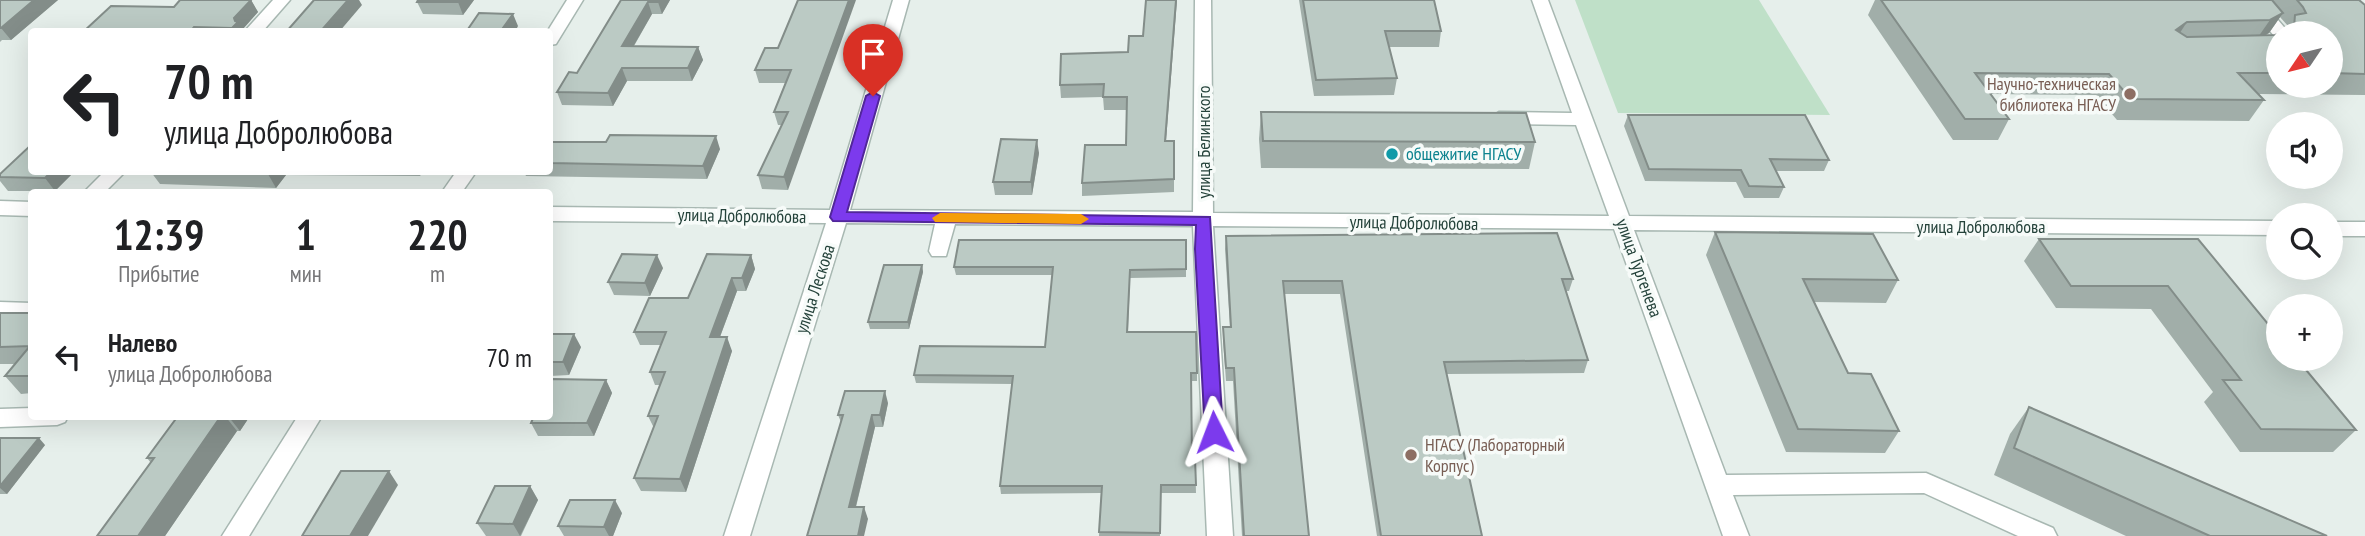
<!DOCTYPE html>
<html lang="ru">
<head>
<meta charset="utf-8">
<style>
	:root { --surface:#fff; --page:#f6f6f6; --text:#202124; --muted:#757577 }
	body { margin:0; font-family:"PT Sans Narrow",sans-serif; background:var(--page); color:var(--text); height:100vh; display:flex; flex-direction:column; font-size:26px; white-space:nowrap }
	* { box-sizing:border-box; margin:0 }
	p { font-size:23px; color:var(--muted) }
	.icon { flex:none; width:38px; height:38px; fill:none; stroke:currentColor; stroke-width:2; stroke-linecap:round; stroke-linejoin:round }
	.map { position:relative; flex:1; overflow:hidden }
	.drawer { position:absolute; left:28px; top:189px; width:525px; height:231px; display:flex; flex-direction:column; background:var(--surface); border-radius:7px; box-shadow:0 7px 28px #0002 }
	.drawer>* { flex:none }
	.hud { position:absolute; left:28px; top:28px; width:525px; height:147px; border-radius:7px; box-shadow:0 7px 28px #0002; background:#fff; color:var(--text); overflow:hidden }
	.needle { width:46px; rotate:235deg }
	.fabs { position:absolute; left:2266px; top:21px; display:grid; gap:14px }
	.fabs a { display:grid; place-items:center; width:77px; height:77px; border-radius:50%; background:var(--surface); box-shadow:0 7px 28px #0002; font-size:35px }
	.pin { position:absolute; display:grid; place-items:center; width:60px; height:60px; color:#fff; margin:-72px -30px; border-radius:50% 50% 50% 0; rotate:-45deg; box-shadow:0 0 7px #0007 }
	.pin .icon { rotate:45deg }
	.me { position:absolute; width:77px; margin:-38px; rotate:357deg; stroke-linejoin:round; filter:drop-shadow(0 0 5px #0008) }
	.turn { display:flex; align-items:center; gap:24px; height:147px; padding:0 21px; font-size:32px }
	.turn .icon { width:91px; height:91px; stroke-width:2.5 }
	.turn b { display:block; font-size:49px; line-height:60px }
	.eta { display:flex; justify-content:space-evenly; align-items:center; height:119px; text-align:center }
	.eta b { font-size:42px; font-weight:700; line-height:49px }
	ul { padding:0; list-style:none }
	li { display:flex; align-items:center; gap:21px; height:98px; padding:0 21px }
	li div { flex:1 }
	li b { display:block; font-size:26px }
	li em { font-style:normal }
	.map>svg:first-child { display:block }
	.green { fill:#bfe0c8 }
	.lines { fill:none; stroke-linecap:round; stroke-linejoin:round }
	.minor-casing { stroke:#a8b8b2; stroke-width:3 }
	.minor { fill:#fff; fill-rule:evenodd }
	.wall { fill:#a1aea9; fill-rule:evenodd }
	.shaded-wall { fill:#838d89 }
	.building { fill:#bbcac4; stroke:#838d89; stroke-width:2 }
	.route { fill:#7c3aed; stroke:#51269a; stroke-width:2 }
	.slow { fill:#f59e0b }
	.education-dot { fill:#8d6e63; stroke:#f7fbf9; stroke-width:2.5 }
	.culture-dot { fill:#0f9aa8; stroke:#f7fbf9; stroke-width:2.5 }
	.labels { text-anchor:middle; stroke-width:7; stroke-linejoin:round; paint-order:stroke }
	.education-label { font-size:18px; fill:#785e54; stroke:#f7fbf9; text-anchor:end }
	.street-label { font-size:18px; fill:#24423a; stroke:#f7fbf9 }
	.culture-label { font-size:18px; fill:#0d838f; stroke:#f7fbf9; text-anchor:start }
</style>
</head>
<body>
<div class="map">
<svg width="2365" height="536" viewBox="0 0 2365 536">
	<rect width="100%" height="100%" fill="#e6efeb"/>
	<polygon class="green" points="1575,0 1759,0 1830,115 1618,113"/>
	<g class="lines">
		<defs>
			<g id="minor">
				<polygon points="273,0 290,0 262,32 244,32"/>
				<polygon points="567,0 583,0 556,44 550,45 550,32 547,32"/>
				<polygon points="893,0 909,0 850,210 1193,212 1195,0 1211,0 1213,213 1609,216 1576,125 1499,124 1490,118 1499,112 1572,113 1532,0 1548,0 1629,216 2278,221 2278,235 1634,230 1726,475 1926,473 2053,528 2057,536 2018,536 1924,493 1733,495 1749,536 1723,536 1614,229 1213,226 1233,536 1207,536 1193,226 955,224 946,256 932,256 929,251 935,224 846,223 750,536 724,536 826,223 550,221 550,207 830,210"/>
				<polygon points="2244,0 2261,0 2289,33 2278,33 2278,37 2275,37"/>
				<polygon points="104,172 125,172 105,192 84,192"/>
				<polygon points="456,172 476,172 462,192 442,192"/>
				<polygon points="0,201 32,202 32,216 0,215"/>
				<rect x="2331" y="222" width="34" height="14"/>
				<polygon points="0,302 32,303 32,319 0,318"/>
				<polygon points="32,408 32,416 68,416 65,422 57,425 0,427 0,409"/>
				<polygon points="298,416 322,416 249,536 222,536"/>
			</g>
		</defs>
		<use href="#minor" class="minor-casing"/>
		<use href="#minor" class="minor"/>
	</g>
	<g class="wall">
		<polygon points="0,0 58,0 11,40 2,40 0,42"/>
		<polygon points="251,0 258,12 242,30 244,32 83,32 174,7"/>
		<polygon points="474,0 463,15 423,14 417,2"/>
		<polygon points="621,0 670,0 662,14 652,14 634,46 698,47 703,60 692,81 627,81 613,106 562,105 557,92 577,73"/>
		<polygon points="798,0 788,190 762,189 758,175 782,125 778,125 774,112 785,83 759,83 755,70 778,48"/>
		<polygon points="1299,0 1434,0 1441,31 1439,47 1389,47 1397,78 1394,95 1314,96"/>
		<path d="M1875,0H2359L2365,5V95L2259,94L2264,100L2249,121L2117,120L2096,95L1991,94L2009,119L1998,140H1953L1868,15ZM2280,17L2288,26L2284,31L2331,33V86H2278V34L2275,35H2266L2269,33Z"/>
		<polygon points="1128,52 1166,141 1174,141 1174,192 1082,196 1082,183 1126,145 1127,110 1104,110 1103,97 1061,98 1060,85"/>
		<polygon points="1261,112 1535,142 1529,169 1261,168 1259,139"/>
		<polygon points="1628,115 1829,160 1824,171 1776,171 1784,187 1779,198 1744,198 1736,182 1645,181 1624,126"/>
		<polygon points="550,142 606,142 720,149 707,179 526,176 524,172 550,172"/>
		<polygon points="1039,153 1032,195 995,195 993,182"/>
		<polygon points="74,172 55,191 8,191 0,181 0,174"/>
		<polygon points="151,172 423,172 420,176 286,175 276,188 160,184"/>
		<polygon points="1715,232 1898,280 1886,303 1814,302 1848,373 1899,431 1885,453 1786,452 1706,255"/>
		<polygon points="1226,236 1573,279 1569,291 1566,291 1588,360 1584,373 1446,374 1482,536 1377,536 1340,294 1284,294 1309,536 1242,536 1233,381 1226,381 1223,340 1223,327 1230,327 1225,249"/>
		<polygon points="2039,239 2198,239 2356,430 2333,452 2240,452 2204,402 2213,392 2151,309 2056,308 2024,261"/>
		<polygon points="1186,240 1186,277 1130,278 1128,332 1197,373 1197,381 1191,381 1192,458 1195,458 1196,493 1161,493 1160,536 1099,536 1101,493 1001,494 1000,486 1012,384 916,383 914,375 1045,347 1052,275 956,275 954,267"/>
		<polygon points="751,255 755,269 746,291 737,291 720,337 732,351 686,492 641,491 634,478 654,428 648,416 660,385 655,385 650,372 661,345 640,345 634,332 688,298"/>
		<polygon points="922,265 923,272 909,329 870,329 868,322"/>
		<polygon points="663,268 650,296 614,295 608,282"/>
		<polygon points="0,313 32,313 32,393 21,394 5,376 15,364 0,364"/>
		<polygon points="550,334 581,347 569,375 550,376"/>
		<polygon points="606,380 612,393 594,436 538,436 531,423"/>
		<polygon points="888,403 883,427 875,427 856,507 868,519 807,536 841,422 838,415"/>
		<polygon points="2029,407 2327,536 2126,536 1994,475 2010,434"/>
		<polygon points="177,416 250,416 240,431 237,431 165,536 97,536 151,463 147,458 177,417"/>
		<polygon points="0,438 45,445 7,494 0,494"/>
		<polygon points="530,486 538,500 521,536 486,536 477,523"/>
		<polygon points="622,513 613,536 564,536 558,526"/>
	</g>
	<g class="shaded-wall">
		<polygon points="34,0 58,0 11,40 1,28"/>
		<polygon points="251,0 258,12 242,30 244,32 234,32 232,28 234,18"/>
		<polygon points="348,0 359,0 362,5 339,32 320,32"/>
		<polygon points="459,0 474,0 463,15 458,2"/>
		<polygon points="659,0 670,0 662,14 658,2"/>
		<polygon points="849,0 856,0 788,190 784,177"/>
		<polygon points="1176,0 1177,0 1165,154 1165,141"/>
		<polygon points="648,2 652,14 626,59 622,46"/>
		<polygon points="2283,13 2269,33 2256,40 2270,20"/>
		<polygon points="513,14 518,26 515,32 500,32"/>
		<polygon points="2187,22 2174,42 2176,30"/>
		<polygon points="698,47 703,60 692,81 688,68"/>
		<polygon points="622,68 627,81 613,106 608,93"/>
		<polygon points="716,136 720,149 707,179 703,166"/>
		<polygon points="1037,140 1039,153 1032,195 1031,182"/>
		<polygon points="51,172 74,172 55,191 45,178"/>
		<polygon points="270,172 284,172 286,175 276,188 268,174"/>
		<polygon points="657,255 663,268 650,296 645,283"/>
		<polygon points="751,255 755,269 746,291 742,278"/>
		<polygon points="922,265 923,272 909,329 908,322"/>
		<polygon points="732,278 737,291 715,350 710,337"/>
		<polygon points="574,334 581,347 569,375 563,362"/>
		<polygon points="727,337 732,351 686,492 680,479"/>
		<polygon points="606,380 612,393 594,436 587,423"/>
		<polygon points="885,391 888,403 883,427 880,415"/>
		<polygon points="872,415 875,427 853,518 849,507"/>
		<polygon points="221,416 225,416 237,431 165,536 138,536"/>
		<polygon points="228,416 250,416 240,431"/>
		<polygon points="39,438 45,445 7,494 0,488 0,486"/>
		<polygon points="389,471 398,485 368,536 350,536"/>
		<polygon points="530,486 538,500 520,536 513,524"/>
		<polygon points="615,500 622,513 613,536 609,536 604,527"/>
		<polygon points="864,507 868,519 864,536 858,536"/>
	</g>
	<g class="building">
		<polygon points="0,0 34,0 1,28 0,28"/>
		<polygon points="180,0 251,0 234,18 235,21 238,22 232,28 194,27 190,32 83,32 111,6 174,7"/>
		<polygon points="314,0 348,0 320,32 286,32"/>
		<polygon points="418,0 459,0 458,2 417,2"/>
		<polygon points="621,0 659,0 658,2 648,2 622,46 698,47 688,68 622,68 608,93 557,92 569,72 577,73"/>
		<polygon points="798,0 849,0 784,177 758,175 788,112 774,112 791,70 755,70 765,48 778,48"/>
		<polygon points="1146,0 1176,0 1165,141 1174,141 1174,179 1082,183 1085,145 1126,145 1127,97 1103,97 1104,84 1060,85 1061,54 1128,52 1129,36 1143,36"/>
		<polygon points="1303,0 1434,0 1441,31 1385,31 1397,78 1316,80"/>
		<polygon points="1881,0 2272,0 2283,13 2270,20 2187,22 2176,30 2187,37 2275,35 2278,34 2278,73 2238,73 2264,100 2131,99 2109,74 1975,73 2009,119 1965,119"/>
		<polygon points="2297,0 2359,0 2365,5 2365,74 2331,73 2331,33 2279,33 2294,27 2295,15 2306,13 2303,7"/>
		<polygon points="479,13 513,14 500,32 466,32"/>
		<polygon points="1261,112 1526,113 1535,142 1263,141"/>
		<polygon points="1628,115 1805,115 1829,160 1770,159 1784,187 1749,186 1741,170 1649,169"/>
		<polygon points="610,135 716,136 703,166 550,163 550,142 606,142"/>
		<polygon points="1001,139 1037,140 1031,182 993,182"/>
		<polygon points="32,144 32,172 51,172 45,178 0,177 0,174"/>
		<polygon points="184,172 270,172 268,174"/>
		<polygon points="1715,232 1873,234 1898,280 1803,279 1848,373 1871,374 1899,431 1798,429"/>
		<polygon points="1557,233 1573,279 1562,279 1588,360 1444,362 1482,536 1381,536 1342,281 1283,281 1309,536 1244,536 1234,368 1226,368 1223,327 1231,327 1226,236"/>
		<polygon points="2039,239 2198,239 2278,336 2278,359 2297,359 2356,430 2261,429 2223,380 2241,380 2168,286 2071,286"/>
		<polygon points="959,240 1186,240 1186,269 1130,270 1127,332 1196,332 1197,373 1191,373 1192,458 1195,458 1196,485 1161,485 1160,533 1099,532 1102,486 1000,486 1013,376 914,375 920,346 1045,347 1053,267 954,267"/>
		<polygon points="622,254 657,255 645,283 608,282"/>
		<polygon points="707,254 751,255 742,278 732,278 710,337 727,337 680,479 634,478 658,416 648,416 665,372 650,372 666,332 634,332 649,298 688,298"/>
		<polygon points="884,265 922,265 908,322 868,322"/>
		<polygon points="0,313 32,313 32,376 5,376 30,346 0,347"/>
		<polygon points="550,334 574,334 563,362 550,362"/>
		<polygon points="552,379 606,380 587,423 531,423 534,416 550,416 550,384"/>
		<polygon points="845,391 885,391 880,415 872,415 849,507 864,507 858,536 807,536 843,415 838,415"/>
		<polygon points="2029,407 2327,536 2210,536 2014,448"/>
		<polygon points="178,416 221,416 138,536 97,536 154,458 147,458"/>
		<polygon points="0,438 39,438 0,486"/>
		<polygon points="341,471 389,471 350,536 302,536"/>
		<polygon points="495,486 530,486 513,524 477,523"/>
		<polygon points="570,500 615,500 604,527 558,526"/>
	</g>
	<polygon class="route" points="873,92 880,96 847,212 1210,217 1223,432 1220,437 1208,437 1205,432 1195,249 1196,225 833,221 830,217 866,96"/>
	<polygon class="slow" points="940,213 1081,214 1089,219 1081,224 935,222 932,218"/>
	<g class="education-dot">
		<circle cx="2130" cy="94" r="7"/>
		<circle cx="1411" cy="455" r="7"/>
	</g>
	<circle class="culture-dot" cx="1392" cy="154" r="7"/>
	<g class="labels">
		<g class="education-label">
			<text x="2116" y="90">Научно-техническая<tspan x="2116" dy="21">библиотека НГАСУ</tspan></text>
			<text x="1425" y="451" text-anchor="start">НГАСУ (Лабораторный<tspan x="1425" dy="21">Корпус)</tspan></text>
		</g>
		<g class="street-label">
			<text transform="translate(1204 142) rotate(-90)" y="6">улица Белинского</text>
			<text transform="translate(742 216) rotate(1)" y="6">улица Добролюбова</text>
			<text transform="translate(1414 223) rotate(1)" y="6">улица Добролюбова</text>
			<text x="1981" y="233">улица Добролюбова</text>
			<text transform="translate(1639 268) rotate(70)" y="6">улица Тургенева</text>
			<text transform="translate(815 289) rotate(-72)" y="6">улица Лескова</text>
		</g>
		<g class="culture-label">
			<text x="1406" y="160">общежитие НГАСУ</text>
		</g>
	</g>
</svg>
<div class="fabs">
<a><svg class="needle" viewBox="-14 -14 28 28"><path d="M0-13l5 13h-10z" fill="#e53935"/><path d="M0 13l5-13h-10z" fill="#757577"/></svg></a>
<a><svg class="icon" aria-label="sound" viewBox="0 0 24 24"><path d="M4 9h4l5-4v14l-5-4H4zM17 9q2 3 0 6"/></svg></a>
<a><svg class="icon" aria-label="search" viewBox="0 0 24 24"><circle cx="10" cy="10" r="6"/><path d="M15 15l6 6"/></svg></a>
<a>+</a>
</div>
<div class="pin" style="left:873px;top:96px;background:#d93025"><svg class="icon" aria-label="arrive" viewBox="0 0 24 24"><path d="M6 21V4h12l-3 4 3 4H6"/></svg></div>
<svg class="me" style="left:1214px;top:432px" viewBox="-20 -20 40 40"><path d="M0-17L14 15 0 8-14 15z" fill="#7c3aed" stroke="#fff" stroke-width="4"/></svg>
<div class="hud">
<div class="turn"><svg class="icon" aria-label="left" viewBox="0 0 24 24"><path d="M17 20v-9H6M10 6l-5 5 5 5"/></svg><div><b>70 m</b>улица Добролюбова</div></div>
</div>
<section class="drawer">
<div class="eta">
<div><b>12:39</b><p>Прибытие</p></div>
<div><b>1</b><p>мин</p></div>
<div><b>220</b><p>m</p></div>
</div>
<ul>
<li><svg class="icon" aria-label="left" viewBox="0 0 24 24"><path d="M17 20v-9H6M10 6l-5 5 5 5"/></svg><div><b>Налево</b><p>улица Добролюбова</p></div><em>70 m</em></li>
</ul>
</section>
</div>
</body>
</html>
